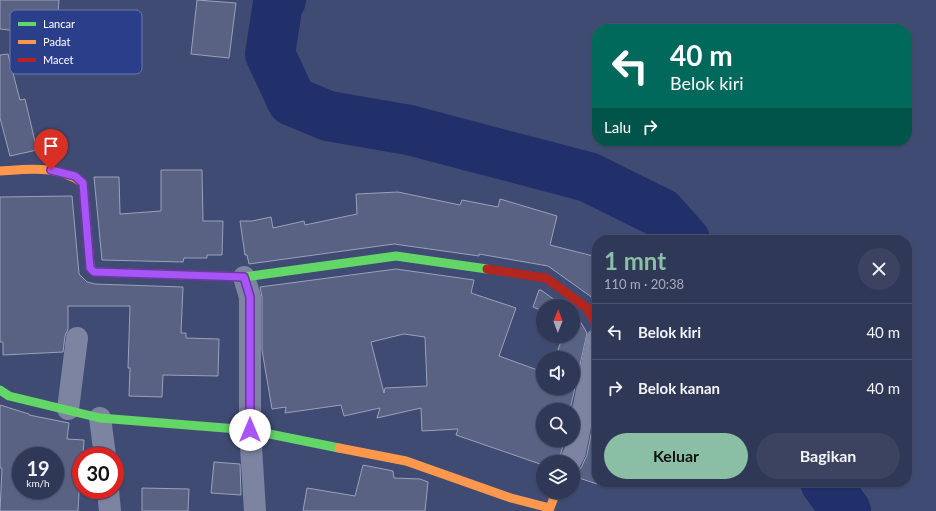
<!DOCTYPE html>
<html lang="id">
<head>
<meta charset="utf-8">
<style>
	:root { --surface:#303857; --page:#3c4361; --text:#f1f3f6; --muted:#a8acba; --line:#4b526d; --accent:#8abfa5 }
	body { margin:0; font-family:Lato,sans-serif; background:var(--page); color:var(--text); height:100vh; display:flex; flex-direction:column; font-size:15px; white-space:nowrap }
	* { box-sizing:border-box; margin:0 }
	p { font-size:13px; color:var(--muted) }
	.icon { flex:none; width:22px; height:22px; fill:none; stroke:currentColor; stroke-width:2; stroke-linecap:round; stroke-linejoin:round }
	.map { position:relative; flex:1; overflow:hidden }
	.drawer { position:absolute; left:592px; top:235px; width:320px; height:252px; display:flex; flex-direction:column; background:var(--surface); border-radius:16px; box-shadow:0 1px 3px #0004,0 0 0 1px var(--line) }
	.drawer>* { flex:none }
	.guide { position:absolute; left:592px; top:24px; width:320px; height:122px; border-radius:16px; box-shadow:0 1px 3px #0004,0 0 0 1px var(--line); background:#00695c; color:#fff; overflow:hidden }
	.needle { width:26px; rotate:1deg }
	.tools { position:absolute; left:536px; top:299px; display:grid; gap:8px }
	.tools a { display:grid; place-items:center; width:44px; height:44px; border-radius:50%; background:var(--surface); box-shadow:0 1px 3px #0004,0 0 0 1px var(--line); font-size:20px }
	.speed { position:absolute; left:12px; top:447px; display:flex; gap:8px; font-size:20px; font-weight:700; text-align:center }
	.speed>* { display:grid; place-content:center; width:52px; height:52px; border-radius:50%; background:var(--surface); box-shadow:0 1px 3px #0004,0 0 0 1px var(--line); line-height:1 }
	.speed small { font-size:10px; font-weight:400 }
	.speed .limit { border:6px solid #d22; background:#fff; color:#111 }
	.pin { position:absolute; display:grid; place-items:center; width:34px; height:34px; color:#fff; margin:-41px -17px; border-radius:50% 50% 50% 0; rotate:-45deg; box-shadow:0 0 4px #0007 }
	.pin .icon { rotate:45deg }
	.me { position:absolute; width:44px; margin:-22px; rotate:0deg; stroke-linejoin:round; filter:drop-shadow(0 0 3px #0008) }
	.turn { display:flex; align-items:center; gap:14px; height:84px; padding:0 12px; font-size:18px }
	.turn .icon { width:52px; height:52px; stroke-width:2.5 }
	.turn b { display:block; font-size:28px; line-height:34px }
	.then { display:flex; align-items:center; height:38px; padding:0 12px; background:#0003; gap:8px; font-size:15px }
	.round { display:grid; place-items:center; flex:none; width:42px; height:42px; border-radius:21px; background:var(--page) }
	.head { display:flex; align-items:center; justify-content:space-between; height:68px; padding:0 12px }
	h1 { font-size:24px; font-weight:700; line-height:30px; color:var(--accent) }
	.action { display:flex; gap:8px; margin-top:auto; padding:8px 12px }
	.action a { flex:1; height:46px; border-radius:24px; background:var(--accent); color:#111; font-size:16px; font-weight:700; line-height:46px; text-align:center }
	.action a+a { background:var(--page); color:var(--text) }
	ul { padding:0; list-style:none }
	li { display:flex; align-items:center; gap:12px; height:56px; padding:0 12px; border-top:1px solid var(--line) }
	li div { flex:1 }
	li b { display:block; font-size:15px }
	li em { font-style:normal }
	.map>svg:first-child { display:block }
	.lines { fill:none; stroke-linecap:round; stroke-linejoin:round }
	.river { stroke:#21306b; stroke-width:50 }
	.building { fill:#596283; stroke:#9ba1b7; fill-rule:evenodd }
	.street { stroke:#7c84a1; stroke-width:22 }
	.fast { stroke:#63d668; stroke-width:9 }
	.slow { stroke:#ff974d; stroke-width:9 }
	.jam { stroke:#b3261e; stroke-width:9 }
	.route-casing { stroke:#6d37a1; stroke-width:10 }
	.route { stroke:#a855f7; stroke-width:7 }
	.key { fill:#2a3e8a; stroke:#6a78ad; stroke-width:1 }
	.key-label { font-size:11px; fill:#fff }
</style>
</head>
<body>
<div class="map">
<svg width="936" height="511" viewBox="0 0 936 511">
	<rect width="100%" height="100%" fill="#404b74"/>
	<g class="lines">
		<g class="river">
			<polyline points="281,0 278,3 270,54 292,101 328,116 409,130 588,177 661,213 685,240"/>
			<polyline points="825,482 846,511"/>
		</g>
	</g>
	<g class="building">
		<polygon points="0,0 59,0 56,35 0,29"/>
		<polygon points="197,0 236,3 229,58 191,54"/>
		<polygon points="8,54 20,100 25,99 37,150 10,156 0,118 0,55"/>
		<polygon points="161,170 202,170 203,221 223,221 222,255 207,255 207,258 184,258 183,262 102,260 94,177 119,177 120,214 161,211"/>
		<polygon points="398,192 460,205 462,200 498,207 500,199 557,216 550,245 597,257 597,301 548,266 479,254 479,256 394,244 249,264 247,255 245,255 240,221 252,221 271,217 273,228 304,221 305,225 357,214 356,194"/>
		<polygon points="72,196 79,274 87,282 95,284 183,287 181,333 186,333 186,338 219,339 218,376 163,375 162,397 129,396 130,368 128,368 130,306 68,306 68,329 65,336 63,352 3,355 3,342 0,342 0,197"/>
		<path d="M396,269L474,280L471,293L516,308L499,356L543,372V388H573V358H555L563,336H573V313L577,316L587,333L570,410H543V440H565L558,462H543V465L456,435L458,429L422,431L421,408L377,418L380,408L344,416L341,405L285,413L286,407L272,409L262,350V297L260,287ZM404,334L425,337L427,386L385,388L384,393L371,342Z"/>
		<polygon points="539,290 541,290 563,306 543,306 543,311 533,307"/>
		<polygon points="597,404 597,484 573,476 573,474 581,468 587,455"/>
		<path d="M0,405L29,414V415L69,423L67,439L84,440L83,456H81L78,511H0L2,468H0ZM21,456H55V490H21Z"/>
		<polygon points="214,462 240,464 241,495 211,493"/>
		<polygon points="363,465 393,471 394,478 420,479 428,482 425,511 303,511 307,488 355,496"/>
		<polygon points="142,488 189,489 188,511 142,511"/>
	</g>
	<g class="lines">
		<g class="street">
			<polyline points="244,277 250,297 250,430 255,511"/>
			<polyline points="68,409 77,338"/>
			<polyline points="100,418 105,456"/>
			<polyline points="570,462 575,452 597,339"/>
			<polyline points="108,490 110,511"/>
		</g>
		<g class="fast">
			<polyline points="90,265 90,268 95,272 244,277 396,256 487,269"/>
			<polyline points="0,390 9,396 100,418 250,430 339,448"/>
		</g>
		<g class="slow">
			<path d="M0,171C30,169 57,165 83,183L90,265"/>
			<polyline points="339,448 406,461 511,498 550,508 556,492"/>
		</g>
		<polyline class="jam" points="487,269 546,278 587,308 597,326"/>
	</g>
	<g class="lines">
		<defs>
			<polyline id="route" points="51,170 75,176 83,183 90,268 94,272 244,277 250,297 250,430"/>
		</defs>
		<use href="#route" class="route-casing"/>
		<use href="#route" class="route"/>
	</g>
	<rect x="10" y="10" width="132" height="64" rx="6" class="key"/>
	<rect x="18" y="22" width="18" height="4" fill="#63d668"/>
	<rect x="18" y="40" width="18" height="4" fill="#ff974d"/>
	<rect x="18" y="58" width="18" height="4" fill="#b3261e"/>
	<g class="key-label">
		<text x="43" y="28">Lancar</text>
		<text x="43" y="46">Padat</text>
		<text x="43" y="64">Macet</text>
	</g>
</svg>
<div class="tools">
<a><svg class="needle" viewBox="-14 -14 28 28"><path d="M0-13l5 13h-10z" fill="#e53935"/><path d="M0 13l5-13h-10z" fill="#a8acba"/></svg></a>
<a><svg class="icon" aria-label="sound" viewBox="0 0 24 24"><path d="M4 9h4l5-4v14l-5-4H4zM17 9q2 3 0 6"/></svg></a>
<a><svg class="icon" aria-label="search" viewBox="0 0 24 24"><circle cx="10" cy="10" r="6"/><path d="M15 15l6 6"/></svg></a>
<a><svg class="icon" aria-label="layers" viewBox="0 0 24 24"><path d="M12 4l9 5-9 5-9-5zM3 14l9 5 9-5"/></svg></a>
</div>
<div class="speed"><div>19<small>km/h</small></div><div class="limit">30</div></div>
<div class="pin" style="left:51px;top:170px;background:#d93025"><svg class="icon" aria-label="arrive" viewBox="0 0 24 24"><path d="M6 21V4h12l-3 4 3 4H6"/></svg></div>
<svg class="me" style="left:250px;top:430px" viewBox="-20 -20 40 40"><circle r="19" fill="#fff"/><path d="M0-13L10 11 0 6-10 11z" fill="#a855f7"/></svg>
<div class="guide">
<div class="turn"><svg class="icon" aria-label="left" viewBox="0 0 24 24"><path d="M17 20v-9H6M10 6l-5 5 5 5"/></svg><div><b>40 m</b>Belok kiri</div></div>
<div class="then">Lalu<svg class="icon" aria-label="right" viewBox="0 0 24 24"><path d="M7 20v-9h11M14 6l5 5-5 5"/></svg></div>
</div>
<section class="drawer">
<div class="head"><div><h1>1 mnt</h1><p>110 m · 20:38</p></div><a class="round"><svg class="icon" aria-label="close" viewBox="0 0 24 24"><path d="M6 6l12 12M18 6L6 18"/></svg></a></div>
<ul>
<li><svg class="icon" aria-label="left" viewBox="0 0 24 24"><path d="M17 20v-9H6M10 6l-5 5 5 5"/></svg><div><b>Belok kiri</b></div><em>40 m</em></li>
<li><svg class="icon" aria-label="right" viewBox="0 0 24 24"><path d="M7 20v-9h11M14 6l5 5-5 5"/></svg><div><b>Belok kanan</b></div><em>40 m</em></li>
</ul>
<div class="action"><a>Keluar</a><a>Bagikan</a></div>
</section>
</div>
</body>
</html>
